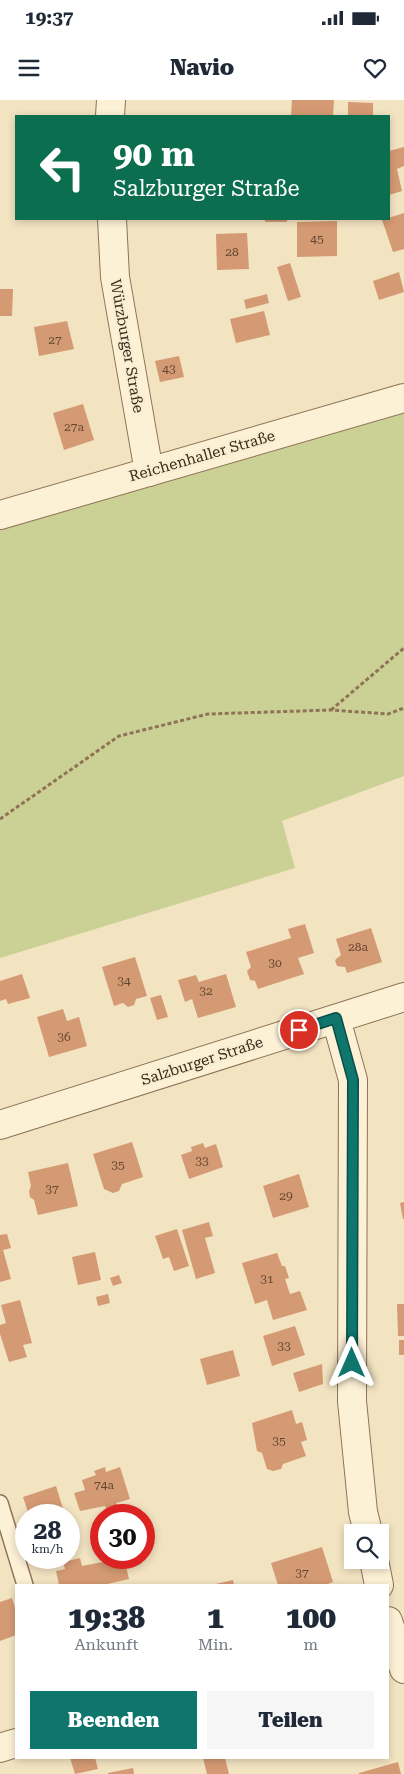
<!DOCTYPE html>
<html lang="de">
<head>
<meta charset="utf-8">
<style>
	:root { --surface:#fff; --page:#f6f6f7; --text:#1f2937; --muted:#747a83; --accent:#0f766e }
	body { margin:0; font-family:"Roboto Serif",serif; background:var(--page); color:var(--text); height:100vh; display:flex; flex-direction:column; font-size:19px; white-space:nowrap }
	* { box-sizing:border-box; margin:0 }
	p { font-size:16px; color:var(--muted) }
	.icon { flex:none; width:28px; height:28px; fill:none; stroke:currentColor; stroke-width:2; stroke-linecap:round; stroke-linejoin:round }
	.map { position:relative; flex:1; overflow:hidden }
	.panel { position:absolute; left:15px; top:1484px; width:374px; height:175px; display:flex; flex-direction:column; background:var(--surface); border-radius:0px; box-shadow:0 2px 8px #0003 }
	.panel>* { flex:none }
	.banner { position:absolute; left:15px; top:15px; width:375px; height:105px; border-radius:0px; box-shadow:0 2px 8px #0003; background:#0b6e4f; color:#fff; overflow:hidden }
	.fabs { position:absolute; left:344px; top:1424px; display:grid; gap:10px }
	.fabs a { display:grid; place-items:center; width:45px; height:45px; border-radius:0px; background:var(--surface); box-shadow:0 2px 8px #0003; font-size:25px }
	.speed { position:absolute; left:15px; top:1404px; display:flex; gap:10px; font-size:25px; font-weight:700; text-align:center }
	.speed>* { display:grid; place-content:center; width:65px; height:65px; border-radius:50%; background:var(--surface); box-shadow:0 2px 8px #0003; line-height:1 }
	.speed small { font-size:12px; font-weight:400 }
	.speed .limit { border:8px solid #d22; background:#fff; color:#111 }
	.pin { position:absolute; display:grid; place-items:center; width:42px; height:42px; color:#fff; margin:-21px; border:2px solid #fff; border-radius:50%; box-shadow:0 1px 5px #0007 }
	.me { position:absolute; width:55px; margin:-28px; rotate:0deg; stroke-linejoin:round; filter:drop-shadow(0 0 4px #0008) }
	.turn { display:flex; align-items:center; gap:18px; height:105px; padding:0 15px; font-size:22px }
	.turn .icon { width:65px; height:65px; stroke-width:2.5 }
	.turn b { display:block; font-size:35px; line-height:42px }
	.eta { display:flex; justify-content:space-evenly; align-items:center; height:85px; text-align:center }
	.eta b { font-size:30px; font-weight:800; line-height:35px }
	.action { display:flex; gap:10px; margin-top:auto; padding:10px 15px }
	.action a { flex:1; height:58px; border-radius:0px; background:var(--accent); color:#fff; font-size:20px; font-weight:800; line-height:58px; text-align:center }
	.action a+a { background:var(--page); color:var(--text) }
	.status { display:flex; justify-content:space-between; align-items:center; height:35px; padding:0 25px; background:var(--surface); direction:ltr }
	.status svg { height:14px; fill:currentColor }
	header { display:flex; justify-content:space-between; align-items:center; height:65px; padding:0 15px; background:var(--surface); font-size:22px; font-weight:800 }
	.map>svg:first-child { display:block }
	.green { fill:#cbd194 }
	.building { fill:#d49a73 }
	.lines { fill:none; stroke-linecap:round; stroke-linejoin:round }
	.lane-casing { stroke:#8e7357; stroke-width:18 }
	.street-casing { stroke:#8e7357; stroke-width:30 }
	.path { stroke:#8e7357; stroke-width:3; stroke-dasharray:4 2.5; stroke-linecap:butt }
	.lane { stroke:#fcf0d5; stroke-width:15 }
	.street { stroke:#fcf0d5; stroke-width:28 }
	.route-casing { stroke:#0a4d48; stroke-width:12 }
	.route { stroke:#0f766e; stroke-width:9 }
	.labels { text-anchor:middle; stroke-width:4.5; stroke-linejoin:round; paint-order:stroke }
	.number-label { font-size:12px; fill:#624732 }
	.street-label { font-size:15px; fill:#3c2b1c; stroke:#f9edd2 }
</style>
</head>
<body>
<div class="status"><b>19:37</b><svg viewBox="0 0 49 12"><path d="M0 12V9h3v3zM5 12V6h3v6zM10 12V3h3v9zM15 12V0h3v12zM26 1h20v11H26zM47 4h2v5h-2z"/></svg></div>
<header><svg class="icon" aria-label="menu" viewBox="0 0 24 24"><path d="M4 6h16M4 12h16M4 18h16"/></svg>Navio<svg class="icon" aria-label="heart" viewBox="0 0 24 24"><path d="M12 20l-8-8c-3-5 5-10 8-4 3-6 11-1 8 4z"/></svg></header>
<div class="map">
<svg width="404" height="1674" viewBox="0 0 404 1674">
	<rect width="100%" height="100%" fill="#f2e3c1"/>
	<polygon class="green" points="404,294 404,676 282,721 295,768 0,858 0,413"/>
	<g class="building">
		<polygon points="292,0 334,0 333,16 291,16"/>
		<polygon points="348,2 373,3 373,16 348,16"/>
		<polygon points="404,47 404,66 397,69 402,91 389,95 389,51"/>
		<polygon points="404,113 404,149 393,152 382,120"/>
		<rect x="265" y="119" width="22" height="3"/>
		<polygon points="337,121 337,156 297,157 297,122"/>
		<polygon points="247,133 249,169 217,170 216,134"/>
		<polygon points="290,163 301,197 288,201 277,167"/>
		<polygon points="399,172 404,192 379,200 373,181"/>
		<polygon points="0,189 13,189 12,216 0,216"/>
		<polygon points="267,194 269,203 246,209 244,200"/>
		<polygon points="264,211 270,235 236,243 230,219"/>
		<polygon points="67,221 74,249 39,256 34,227"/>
		<polygon points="179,256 184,277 160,282 155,261"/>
		<polygon points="83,304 94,340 64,350 53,313"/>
		<polygon points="305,824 314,853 298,858 304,874 258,889 255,881 250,880 247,871 251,867 246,852 291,838 288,829"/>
		<polygon points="371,828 382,862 347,873 345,867 337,866 335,860 341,855 336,839"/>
		<polygon points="135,857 147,896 136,899 134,905 128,907 123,903 114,906 102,867"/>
		<polygon points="22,874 30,898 8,904 6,899 0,901 0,881"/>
		<polygon points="226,874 236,907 198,918 192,899 185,902 178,880 196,875 199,882"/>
		<polygon points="161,895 168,917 157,920 150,898"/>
		<polygon points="63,909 67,921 79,917 87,946 49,957 37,917"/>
		<polygon points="132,1042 143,1077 122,1084 119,1091 113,1093 104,1089 93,1054"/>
		<polygon points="203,1043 205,1048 216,1044 223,1067 189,1079 181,1055 192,1051 191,1047"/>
		<polygon points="68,1063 78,1106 38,1115 34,1100 30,1097 29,1091 31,1086 28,1072"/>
		<polygon points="299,1074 309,1107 273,1118 263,1086"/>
		<polygon points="404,1102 404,1119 403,1119 400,1103"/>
		<polygon points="209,1122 213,1136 205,1138 215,1173 196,1179 182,1130"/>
		<polygon points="177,1129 189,1166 174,1171 169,1157 163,1159 155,1136"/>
		<polygon points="7,1134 11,1148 3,1150 11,1179 0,1182 0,1135"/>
		<polygon points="95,1152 101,1180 78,1185 72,1157"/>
		<polygon points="277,1153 282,1166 285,1166 289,1178 285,1179 290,1194 300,1191 307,1210 273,1220 267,1200 255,1204 242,1163"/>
		<polygon points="119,1175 122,1183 113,1186 110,1178"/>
		<polygon points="108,1194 110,1203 98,1206 96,1197"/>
		<polygon points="20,1200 32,1243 23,1245 27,1257 9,1262 0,1234 0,1225 6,1223 1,1205"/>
		<polygon points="397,1204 404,1204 404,1236 398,1236"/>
		<polygon points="295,1226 305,1255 272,1266 263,1236"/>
		<rect x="399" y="1240" width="5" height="15"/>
		<polygon points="233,1250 240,1276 207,1285 200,1259"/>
		<polygon points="322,1264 323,1284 299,1292 293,1273"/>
		<polygon points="292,1310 296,1324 302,1322 307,1340 301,1342 306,1356 283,1364 281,1369 273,1371 267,1369 262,1353 257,1351 252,1323"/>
		<polygon points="105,1367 106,1372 120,1367 130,1399 116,1403 118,1407 107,1411 105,1406 80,1411 74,1393 85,1390 82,1380 96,1375 94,1371"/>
		<polygon points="56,1386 65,1415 29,1415 23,1397"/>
		<polygon points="322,1447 333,1482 325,1485 278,1485 271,1463"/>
		<polygon points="80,1458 82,1466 124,1458 129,1479 103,1485 59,1485 56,1471 65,1469 63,1462"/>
		<polygon points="233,1480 234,1485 217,1485 216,1484"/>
		<polygon points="12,1498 16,1511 16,1535 0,1541 0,1502"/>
		<polygon points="70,1658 95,1658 98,1669 75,1674"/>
		<polygon points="203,1658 225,1658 229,1674 207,1674"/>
		<polygon points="398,1662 401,1674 359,1674 359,1673"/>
		<polygon points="133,1668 134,1674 108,1674 108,1673"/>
	</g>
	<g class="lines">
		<defs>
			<polyline id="lane" points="0,1403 25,1485"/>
			<g id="street">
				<polyline points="110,16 111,0"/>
				<polyline points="112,119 115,177 149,372"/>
				<polyline points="0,415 404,298"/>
				<polyline points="336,919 353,980 352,1301 363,1412 368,1432"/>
				<polyline points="0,1025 404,897"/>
				<polyline points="374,1460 379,1485"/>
				<polyline points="388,1521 404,1569"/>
				<polyline points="0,1648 16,1643"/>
			</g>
		</defs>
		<use href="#lane" class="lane-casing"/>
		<use href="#street" class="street-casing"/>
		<g class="path">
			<polyline points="331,610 404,548"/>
			<polyline points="0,719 119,636 208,614 331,610 388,614 404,608"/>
		</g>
		<use href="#lane" class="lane"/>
		<use href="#street" class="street"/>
	</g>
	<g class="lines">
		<defs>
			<polyline id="route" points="299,930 336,918 353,980 352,1263"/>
		</defs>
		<use href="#route" class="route-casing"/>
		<use href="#route" class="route"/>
	</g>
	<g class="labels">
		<g class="number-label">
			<text x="317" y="143">45</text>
			<text x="232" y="156">28</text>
			<text x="55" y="244">27</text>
			<text x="169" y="273">43</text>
			<text x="74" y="331">27a</text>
			<text x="358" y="851">28a</text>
			<text x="275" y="867">30</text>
			<text x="124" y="885">34</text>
			<text x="206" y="895">32</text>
			<text x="64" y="941">36</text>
			<text x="202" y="1065">33</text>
			<text x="118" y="1069">35</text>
			<text x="52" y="1093">37</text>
			<text x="286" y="1100">29</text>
			<text x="267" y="1183">31</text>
			<text x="284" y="1250">33</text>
			<text x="279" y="1345">35</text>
			<text x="104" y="1389">74a</text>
			<text x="302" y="1477">37</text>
		</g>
		<g class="street-label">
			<text transform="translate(127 246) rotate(80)" y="5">Würzburger Straße</text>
			<text transform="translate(202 356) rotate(-16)" y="5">Reichenhaller Straße</text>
			<text transform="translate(202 961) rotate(-18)" y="5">Salzburger Straße</text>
		</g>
	</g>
</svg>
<div class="fabs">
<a><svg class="icon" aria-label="search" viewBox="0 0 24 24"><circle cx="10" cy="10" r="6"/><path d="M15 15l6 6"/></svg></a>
</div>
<div class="speed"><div>28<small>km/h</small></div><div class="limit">30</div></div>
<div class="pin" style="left:299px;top:930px;background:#d93025"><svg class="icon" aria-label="arrive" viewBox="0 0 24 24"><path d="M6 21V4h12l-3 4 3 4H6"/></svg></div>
<svg class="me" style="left:352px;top:1263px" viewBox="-20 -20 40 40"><path d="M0-17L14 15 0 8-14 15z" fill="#0f766e" stroke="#fff" stroke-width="4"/></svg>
<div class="banner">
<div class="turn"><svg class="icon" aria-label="left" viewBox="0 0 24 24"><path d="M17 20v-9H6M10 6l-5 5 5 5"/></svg><div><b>90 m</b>Salzburger Straße</div></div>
</div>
<section class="panel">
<div class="eta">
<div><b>19:38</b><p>Ankunft</p></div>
<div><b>1</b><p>Min.</p></div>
<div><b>100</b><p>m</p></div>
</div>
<div class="action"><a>Beenden</a><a>Teilen</a></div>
</section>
</div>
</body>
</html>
